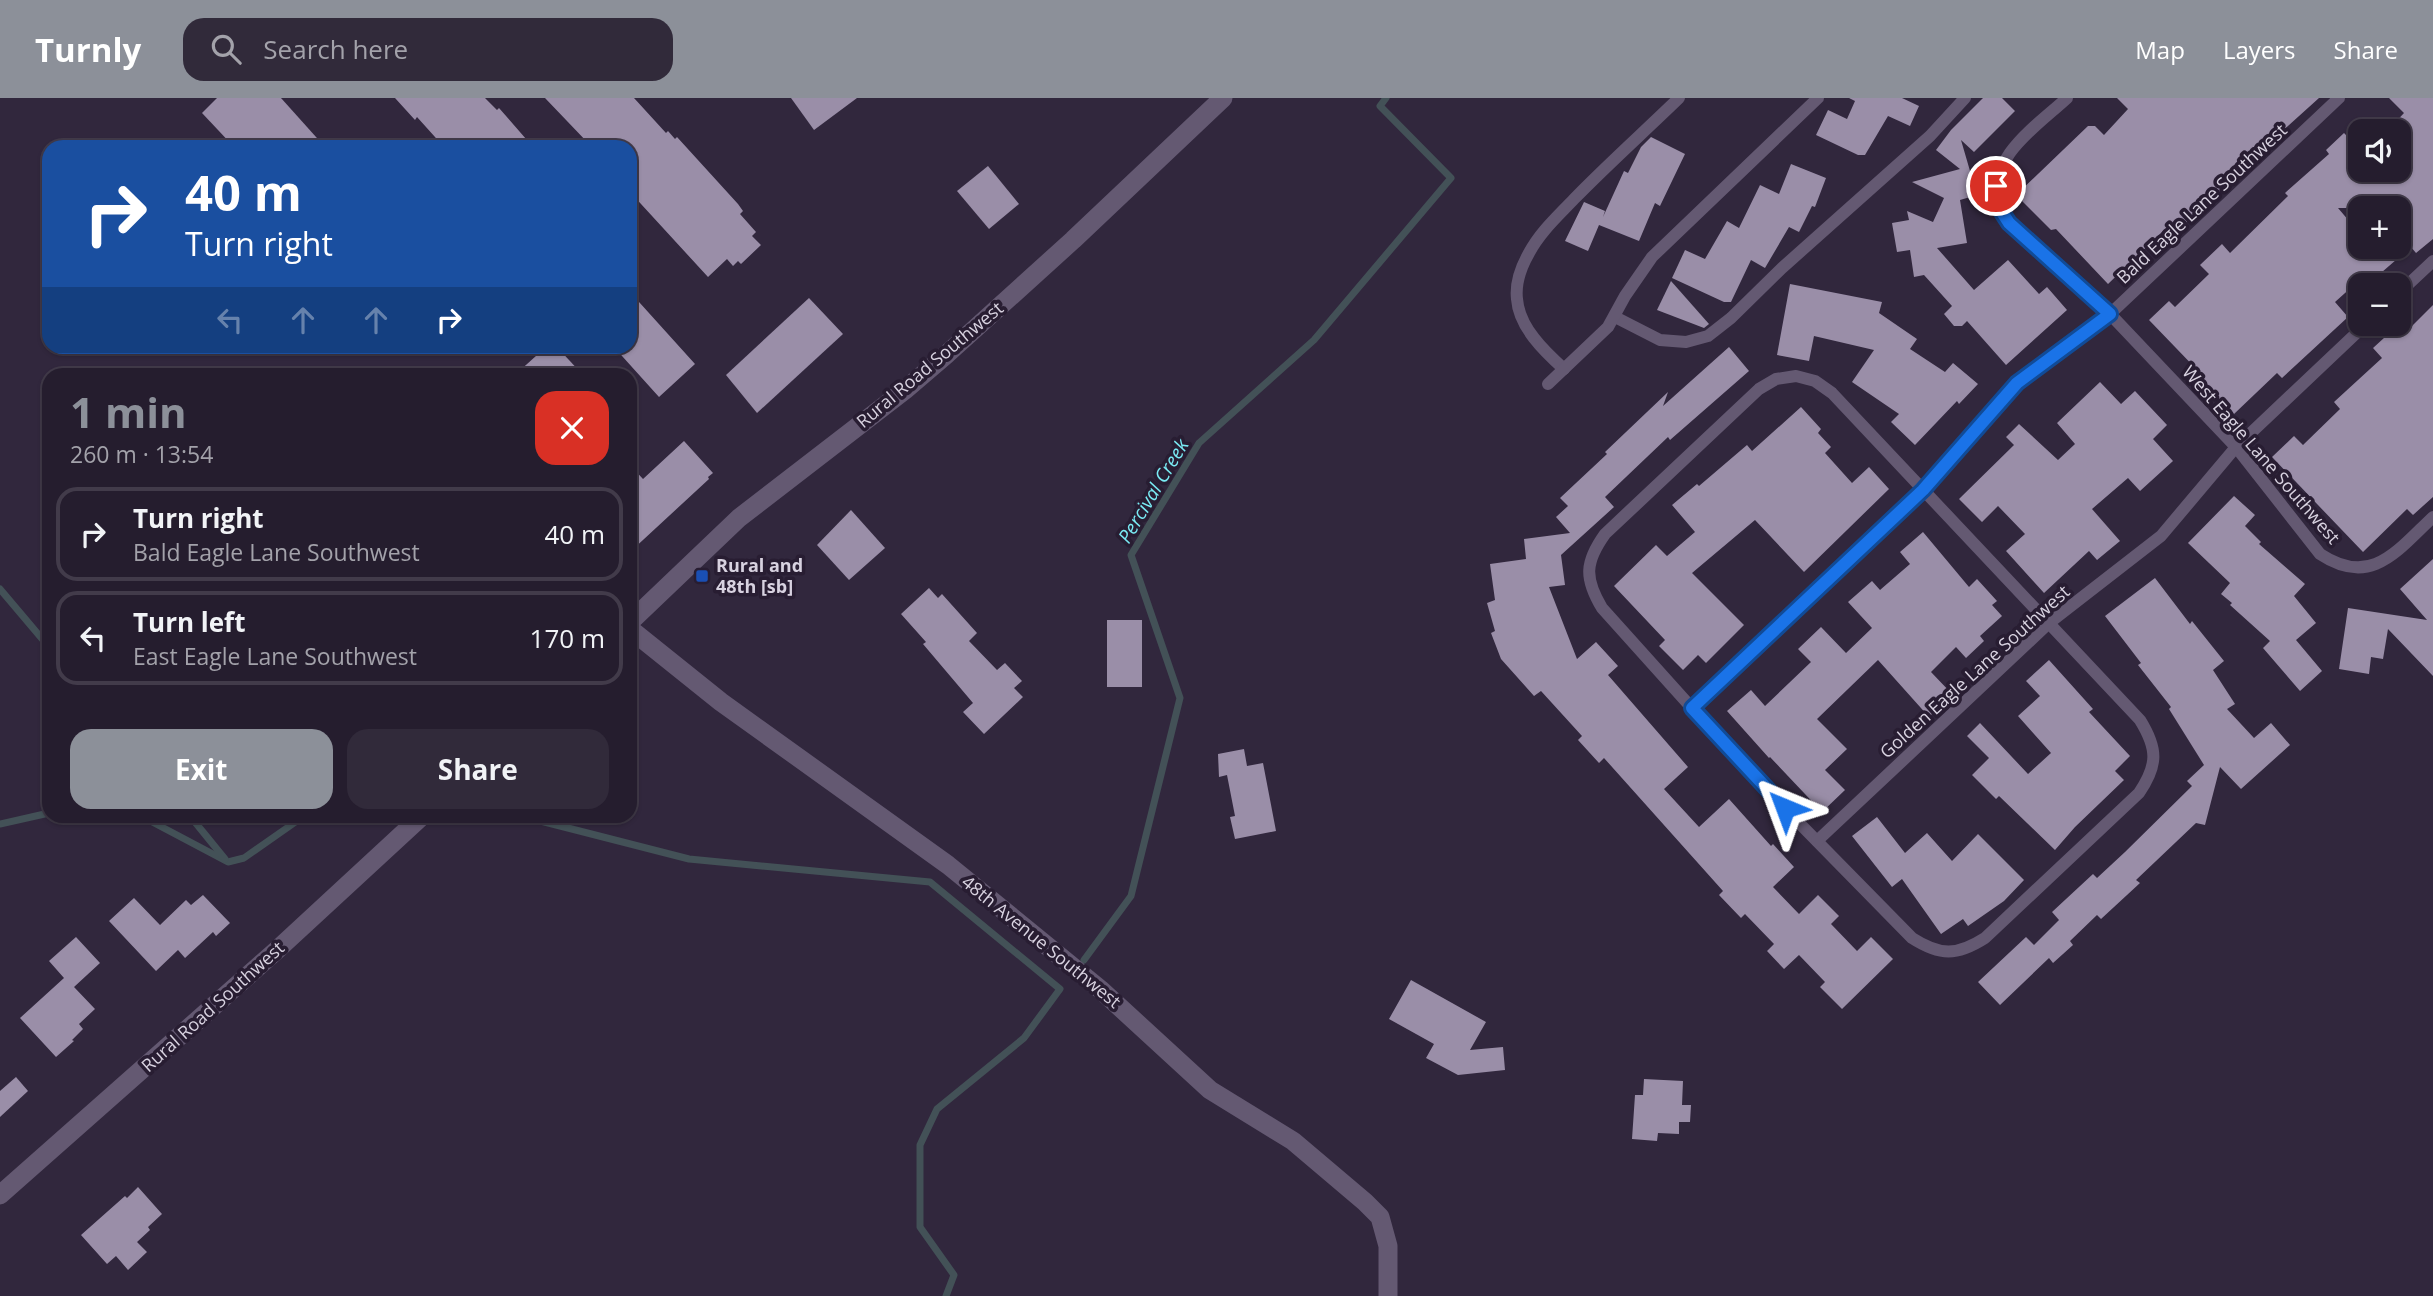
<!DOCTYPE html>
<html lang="en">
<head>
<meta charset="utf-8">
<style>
	:root { --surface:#251d2e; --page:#312a3a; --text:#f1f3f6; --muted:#a3a2aa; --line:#423b4a; --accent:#8c9099 }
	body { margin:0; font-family:"Open Sans",sans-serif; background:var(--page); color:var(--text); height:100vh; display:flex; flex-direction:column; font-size:26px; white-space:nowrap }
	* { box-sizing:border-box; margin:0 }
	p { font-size:23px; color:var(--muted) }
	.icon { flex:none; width:38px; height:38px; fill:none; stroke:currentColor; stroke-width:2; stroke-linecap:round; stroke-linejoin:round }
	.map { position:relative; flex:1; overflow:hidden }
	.drawer { position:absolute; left:42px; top:270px; width:595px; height:455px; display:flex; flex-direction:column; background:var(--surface); border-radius:21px; box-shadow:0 2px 5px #0004,0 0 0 2px var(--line) }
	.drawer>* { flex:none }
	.hud { position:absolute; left:42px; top:42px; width:595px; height:214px; border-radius:21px; box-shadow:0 2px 5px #0004,0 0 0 2px var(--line); background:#1a4fa0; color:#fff; overflow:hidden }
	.buttons { position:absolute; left:2348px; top:21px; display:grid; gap:14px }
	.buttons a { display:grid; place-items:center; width:63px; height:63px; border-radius:14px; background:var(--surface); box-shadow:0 2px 5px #0004,0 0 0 2px var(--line); font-size:35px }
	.pin { position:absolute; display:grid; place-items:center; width:60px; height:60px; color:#fff; margin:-30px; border:4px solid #fff; border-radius:50%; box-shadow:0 2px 7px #0007 }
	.me { position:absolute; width:77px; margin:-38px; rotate:316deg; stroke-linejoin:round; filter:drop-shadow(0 0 5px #0008) }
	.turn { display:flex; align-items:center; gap:24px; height:147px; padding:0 28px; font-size:32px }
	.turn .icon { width:91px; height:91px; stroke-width:2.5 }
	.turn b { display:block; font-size:49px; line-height:60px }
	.lanes { display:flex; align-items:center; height:66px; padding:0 28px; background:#0003; justify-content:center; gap:35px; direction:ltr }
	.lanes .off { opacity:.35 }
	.round { display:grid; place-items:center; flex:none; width:74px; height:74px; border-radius:21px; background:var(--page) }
	.summary { display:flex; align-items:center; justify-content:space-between; height:119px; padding:0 28px }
	h1 { font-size:42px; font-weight:700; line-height:52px; color:var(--accent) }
	.button { display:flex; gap:14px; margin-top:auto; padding:14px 28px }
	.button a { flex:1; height:80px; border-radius:21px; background:var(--accent); color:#fff; font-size:28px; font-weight:700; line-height:80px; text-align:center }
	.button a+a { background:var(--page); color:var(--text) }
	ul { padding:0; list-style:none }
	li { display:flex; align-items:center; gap:21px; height:94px; margin:0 14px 10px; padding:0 14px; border:4px solid var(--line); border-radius:21px }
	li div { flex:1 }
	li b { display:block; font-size:26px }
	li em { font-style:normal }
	header { display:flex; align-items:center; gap:42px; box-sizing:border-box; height:98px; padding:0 35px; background:var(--accent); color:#fff }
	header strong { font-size:33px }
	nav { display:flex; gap:38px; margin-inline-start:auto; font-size:24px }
	.search { width:490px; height:63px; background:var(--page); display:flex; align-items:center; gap:18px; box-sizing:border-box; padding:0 24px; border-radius:21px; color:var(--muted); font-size:26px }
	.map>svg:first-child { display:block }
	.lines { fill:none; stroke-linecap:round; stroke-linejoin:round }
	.stream { stroke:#435157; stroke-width:7 }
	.building { fill:#9a8ea8; fill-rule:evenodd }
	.service { stroke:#645972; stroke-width:12 }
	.minor { stroke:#645972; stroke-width:19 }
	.tertiary { stroke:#645972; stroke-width:19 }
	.route-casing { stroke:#114b97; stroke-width:18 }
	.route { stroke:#1a73e8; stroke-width:12 }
	.transit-dot { fill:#1a4fb4; stroke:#281d32; stroke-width:2.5 }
	.labels { text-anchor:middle; stroke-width:7; stroke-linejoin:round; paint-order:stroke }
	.street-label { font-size:18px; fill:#d8d2e0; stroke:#281d32 }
	.poi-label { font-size:18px; font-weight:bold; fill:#d8d2e0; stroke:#281d32; text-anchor:start }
	.water-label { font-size:19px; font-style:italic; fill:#7aebf4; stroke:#281d32 }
</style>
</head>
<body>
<header>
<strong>Turnly</strong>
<div class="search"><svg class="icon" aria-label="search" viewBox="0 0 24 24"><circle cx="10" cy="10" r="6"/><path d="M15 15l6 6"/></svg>Search here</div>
<nav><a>Map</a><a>Layers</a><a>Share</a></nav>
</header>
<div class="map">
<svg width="2433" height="1198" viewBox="0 0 2433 1198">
	<rect width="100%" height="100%" fill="#31273d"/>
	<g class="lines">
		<g class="stream">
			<polyline points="0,491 49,549"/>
			<polyline points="141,718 228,764 244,760 304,718"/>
			<polyline points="190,718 225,761"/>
			<polyline points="521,718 689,761 930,784 1060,891 1024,940 937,1011 920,1047 920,1129 954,1177 946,1198"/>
			<polyline points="0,726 49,715"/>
			<polyline points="1084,862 1131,798 1180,600 1131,457 1199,345 1314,242 1451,80 1380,8 1386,0"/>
		</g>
	</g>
	<g class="building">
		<polygon points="217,0 281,0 325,49 234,49 202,15"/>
		<polygon points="395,0 485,0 497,12 499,10 533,49 444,49 417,19 415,22"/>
		<polygon points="545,0 634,0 666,35 668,33 675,41 677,39 738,106 743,113 740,116 756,134 752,138 761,147 741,166 738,163 733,168 727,161 708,179 630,94 630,49 600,49 593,42 589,46"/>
		<polygon points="791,0 857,0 814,32"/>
		<polygon points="1849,0 1902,0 1919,8 1910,28 1888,18 1865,57 1858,57 1816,37 1828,12 1847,21 1855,3"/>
		<polygon points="1983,0 2002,0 2015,13 1974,54 1961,42 1977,97 1960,102 1967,145 1937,150 1974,192 2008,162 2039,196 2047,189 2067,212 2006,267 1967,223 1962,228 1954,228 1944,216 1952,208 1924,177 1914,179 1910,152 1897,154 1892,125 1909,122 1907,113 1933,124 1944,100 1912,84 1960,71 1936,52 1951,32"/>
		<polygon points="2117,0 2319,0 2224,86 2226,88 2197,115 2170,139 2164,132 2108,186 2056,131 2051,132 2016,97 2088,28 2095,28 2104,37 2128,11"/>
		<path d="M2389,0H2433V141L2416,155L2411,149L2367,187H2354L2335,204L2348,219L2282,280L2277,275L2234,316L2199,280L2202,277L2149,222L2169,203L2175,209L2209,176L2200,167L2222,146L2230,155L2288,98L2285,95L2329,56L2326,52L2344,35L2347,38L2361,25V72H2399V33H2387L2404,15ZM2338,110H2399V149H2361V137Z"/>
		<polygon points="1651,39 1685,56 1660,108 1655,105 1639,143 1599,127 1588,153 1565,143 1584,104 1605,113 1603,119 1624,73 1628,75 1641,49"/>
		<polygon points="1791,66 1826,80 1815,109 1812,108 1799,134 1789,129 1765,170 1751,162 1731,204 1724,204 1672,180 1685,152 1705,161 1727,123 1739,130 1760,87 1779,96"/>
		<polygon points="988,68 1019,106 989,131 957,93"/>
		<polygon points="1671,183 1709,226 1704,230 1657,212"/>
		<polygon points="1790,186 1882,204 1879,215 1917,241 1910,251 1945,274 1953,265 1978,286 1959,306 1957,303 1915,347 1891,324 1899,316 1852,284 1874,252 1814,238 1809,263 1777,257"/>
		<polygon points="630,194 695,266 659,299 613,248 630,248"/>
		<polygon points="809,200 843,236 757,315 726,277"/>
		<polygon points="2433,207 2433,399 2413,417 2407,411 2363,454 2272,359 2294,338 2303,347 2340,311 2334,304 2382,260 2373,250 2396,229 2403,237"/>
		<polygon points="547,248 556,248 582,276 516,276"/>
		<polygon points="1729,249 1749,273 1670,342 1668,339 1605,399 1614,409 1561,457 1565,487 1549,489 1577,561 1596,544 1618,568 1608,577 1688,669 1664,691 1699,729 1729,701 1771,748 1773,746 1794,769 1773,789 1799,816 1818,797 1839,818 1831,826 1857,853 1871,839 1893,861 1842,911 1820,889 1825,884 1799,857 1784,871 1767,853 1774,846 1745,816 1741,820 1719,797 1723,793 1604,660 1599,665 1578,642 1582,638 1541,593 1534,598 1501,561 1491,535 1495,533 1487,505 1495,502 1490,466 1526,461 1524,441 1570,435 1556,419 1568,408 1560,400 1607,356 1605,354 1668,294 1663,308"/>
		<polygon points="2100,284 2121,306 2135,293 2167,327 2153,341 2173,363 2140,393 2128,380 2092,411 2120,443 2097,462 2089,453 2044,495 2006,453 2025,436 1998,408 1982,424 1959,401 2014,347 2006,339 2019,326 2058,362 2075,346 2057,325"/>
		<polygon points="1801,309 1821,331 1818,335 1831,349 1825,355 1852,385 1869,369 1889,391 1804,474 1755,422 1692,475 1744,527 1706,565 1698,557 1683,572 1659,548 1665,542 1614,488 1656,447 1667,458 1695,434 1672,407 1697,386 1699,388 1747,347 1752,353"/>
		<polygon points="684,343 713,375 708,379 709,381 630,454 630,367 643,381"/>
		<polygon points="2234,398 2255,417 2245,428 2261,444 2259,446 2305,486 2294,498 2316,525 2296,542 2322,573 2300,593 2263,550 2270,543 2230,507 2232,505 2221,496 2230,485 2188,445"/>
		<polygon points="851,412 885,450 849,482 817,447"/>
		<polygon points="1923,434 1969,489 1977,481 1997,503 1992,507 2002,518 1980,538 1984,543 1966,560 1956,549 1931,574 1952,596 1929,619 1878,562 1817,621 1847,651 1825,672 1845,692 1822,714 1770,659 1769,660 1727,613 1751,592 1765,608 1811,564 1798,551 1821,529 1846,555 1872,530 1848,504 1872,483 1880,492 1910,466 1900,454"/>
		<polygon points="2433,461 2433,578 2388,531 2383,561 2371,559 2369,576 2339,571 2348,510 2427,522 2400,491"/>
		<polygon points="2155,480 2190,526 2192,523 2224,563 2213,572 2235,606 2227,611 2254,640 2271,625 2290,647 2241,691 2220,669 2205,727 2196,725 2136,782 2140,785 2101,821 2097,817 2070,843 2073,847 2053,865 2049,860 2000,907 1978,884 2026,839 2034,847 2059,822 2052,814 2093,776 2097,780 2125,754 2192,688 2187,683 2204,667 2169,611 2171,609 2138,567 2141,565 2105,518"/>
		<polygon points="929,490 938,500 942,496 977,535 969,543 997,572 1005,565 1022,583 1014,590 1023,599 984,636 963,614 973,605 923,546 926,544 901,516"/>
		<rect x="1107" y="522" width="35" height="67"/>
		<polygon points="2049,562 2093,611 2089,614 2130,658 2115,673 2124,682 2075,729 2055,752 1999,698 1996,701 1972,677 1989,660 1967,638 1980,625 2028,676 2051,655 2018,618 2040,598 2026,583"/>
		<polygon points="1244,651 1247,668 1263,665 1276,733 1235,741 1230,719 1235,718 1227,677 1219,679 1218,656"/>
		<polygon points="1877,719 1905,755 1927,735 1952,763 1978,736 2024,782 2004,803 1968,828 1963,821 1941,836 1902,781 1892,789 1852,738"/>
		<polygon points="203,797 230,825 216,838 213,834 185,860 178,852 156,873 109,823 134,800 160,827 186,802 191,807"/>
		<polygon points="76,839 100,865 74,889 95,911 79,926 83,931 72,942 74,943 56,959 20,920 64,880 49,863"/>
		<polygon points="1411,882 1486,924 1470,952 1503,949 1505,972 1458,977 1426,960 1434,946 1389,921"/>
		<polygon points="16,979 28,993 0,1019 0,993"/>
		<polygon points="1644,981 1683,983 1682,1007 1691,1007 1690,1024 1679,1024 1679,1036 1658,1035 1657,1043 1632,1041 1635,997 1643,997"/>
		<polygon points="138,1089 162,1116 148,1129 150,1132 137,1144 147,1154 128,1172 116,1158 107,1166 81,1137 125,1098 127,1100"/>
	</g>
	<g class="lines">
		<g class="service">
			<path d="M2067,0C2038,27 1986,60 1998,106C2000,112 2005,119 2009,125L2110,216L2236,349L2320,456C2371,490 2397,453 2433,419"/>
			<polyline points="2399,195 2433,163"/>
			<polyline points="1615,219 1660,242 1686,244 1708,238 1731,220 1782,170 1930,38 1965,0"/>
			<path d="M1564,271C1544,253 1519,229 1517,201C1515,184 1521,169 1529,155C1540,134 1558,118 1574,101C1608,66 1644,34 1679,0"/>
			<path d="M1796,278L1815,283L1832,295L2140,622C2158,651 2158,667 2139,695L1985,840C1957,858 1940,858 1912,840L1753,678L1602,510C1584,480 1585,464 1605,436L1759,291L1776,281Z"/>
			<polyline points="1548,286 1608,229 1625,198 1652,159 1818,0"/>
			<polyline points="1692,610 1923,392 2017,285 2110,216 2339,0"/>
			<polyline points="1817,743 2049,525 2161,438 2236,349 2366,226"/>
		</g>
		<polyline class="minor" points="630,531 721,604 948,767 1100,891 1210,992 1293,1043 1365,1104 1380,1119 1388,1148 1388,1198"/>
		<g class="tertiary">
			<polyline points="630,524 739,420 905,292 947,256 1073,142 1223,0"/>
			<polyline points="0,1097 278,851 422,718"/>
		</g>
	</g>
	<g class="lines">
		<defs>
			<polyline id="route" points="1785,710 1692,610 1923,392 2017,285 2110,216 2009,125 1998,108 1996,88"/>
		</defs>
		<use href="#route" class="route-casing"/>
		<use href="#route" class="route"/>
	</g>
	<rect class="transit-dot" x="695" y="471" width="14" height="14" rx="3.5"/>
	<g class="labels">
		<g class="street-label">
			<text transform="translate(2202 106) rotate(-43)" y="6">Bald Eagle Lane Southwest</text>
			<text transform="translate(930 267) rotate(-40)" y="6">Rural Road Southwest</text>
			<text transform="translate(2261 357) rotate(49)" y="6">West Eagle Lane Southwest</text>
			<text transform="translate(1975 574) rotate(-42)" y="6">Golden Eagle Lane Southwest</text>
			<text transform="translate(1041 844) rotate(39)" y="6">48th Avenue Southwest</text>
			<text transform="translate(213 909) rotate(-42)" y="6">Rural Road Southwest</text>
		</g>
		<g class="poi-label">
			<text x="716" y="474">Rural and<tspan x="716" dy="21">48th [sb]</tspan></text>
		</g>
		<g class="water-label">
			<text transform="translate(1153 393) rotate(-59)" y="7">Percival Creek</text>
		</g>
	</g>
</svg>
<div class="buttons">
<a><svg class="icon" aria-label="sound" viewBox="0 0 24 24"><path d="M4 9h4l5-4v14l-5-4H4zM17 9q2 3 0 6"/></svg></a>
<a>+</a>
<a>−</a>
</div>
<div class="pin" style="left:1996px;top:88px;background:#d93025"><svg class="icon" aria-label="arrive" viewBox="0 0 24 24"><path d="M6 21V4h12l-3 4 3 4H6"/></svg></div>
<svg class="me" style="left:1785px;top:710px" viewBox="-20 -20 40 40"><path d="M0-17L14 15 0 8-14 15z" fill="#1a73e8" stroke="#fff" stroke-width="4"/></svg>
<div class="hud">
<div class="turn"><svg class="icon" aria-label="right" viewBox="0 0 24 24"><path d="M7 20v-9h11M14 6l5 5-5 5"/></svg><div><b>40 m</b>Turn right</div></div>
<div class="lanes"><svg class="icon off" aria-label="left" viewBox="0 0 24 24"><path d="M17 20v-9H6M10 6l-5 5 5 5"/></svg><svg class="icon off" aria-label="ahead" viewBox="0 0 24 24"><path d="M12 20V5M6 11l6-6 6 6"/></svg><svg class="icon off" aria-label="ahead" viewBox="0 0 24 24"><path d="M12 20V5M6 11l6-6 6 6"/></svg><svg class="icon" aria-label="right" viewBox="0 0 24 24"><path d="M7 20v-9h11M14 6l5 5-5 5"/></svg></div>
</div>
<section class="drawer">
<div class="summary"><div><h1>1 min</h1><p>260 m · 13:54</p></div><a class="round" style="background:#d93025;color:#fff"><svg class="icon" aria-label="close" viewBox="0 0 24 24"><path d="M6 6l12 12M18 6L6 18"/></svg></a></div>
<ul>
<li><svg class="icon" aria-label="right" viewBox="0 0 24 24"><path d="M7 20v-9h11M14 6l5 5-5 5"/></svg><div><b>Turn right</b><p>Bald Eagle Lane Southwest</p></div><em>40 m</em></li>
<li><svg class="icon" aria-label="left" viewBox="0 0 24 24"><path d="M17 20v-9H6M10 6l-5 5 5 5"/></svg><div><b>Turn left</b><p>East Eagle Lane Southwest</p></div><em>170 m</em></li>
</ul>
<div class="button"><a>Exit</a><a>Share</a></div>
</section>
</div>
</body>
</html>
